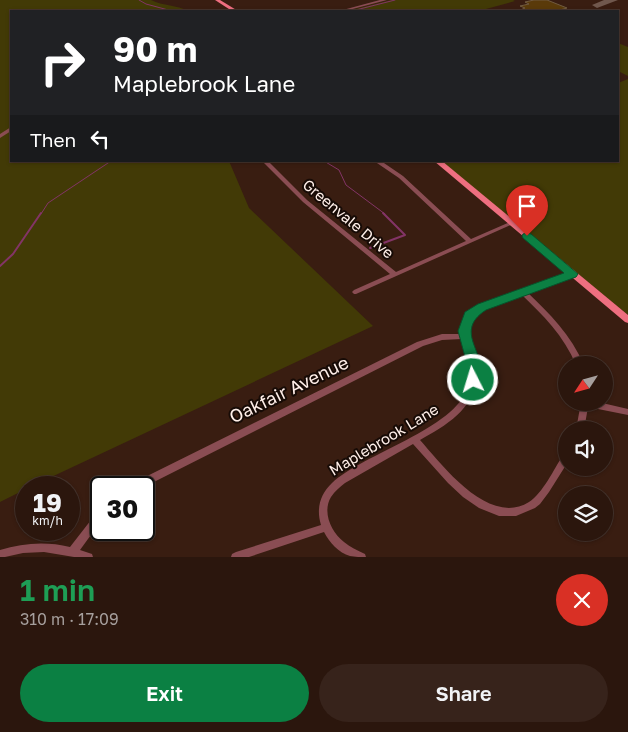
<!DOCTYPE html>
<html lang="en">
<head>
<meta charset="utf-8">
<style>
	:root { --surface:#2b160d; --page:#37231b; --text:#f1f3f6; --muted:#a69f9d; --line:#47352e; --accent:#0b8043 }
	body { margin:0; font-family:"Golos Text",sans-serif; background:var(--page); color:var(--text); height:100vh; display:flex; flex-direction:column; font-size:19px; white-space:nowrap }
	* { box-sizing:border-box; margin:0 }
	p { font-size:16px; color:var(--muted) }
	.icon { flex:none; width:28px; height:28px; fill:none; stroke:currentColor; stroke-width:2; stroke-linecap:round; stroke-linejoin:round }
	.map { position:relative; height:557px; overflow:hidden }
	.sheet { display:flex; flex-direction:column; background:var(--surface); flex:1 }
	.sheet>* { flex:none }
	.hud { position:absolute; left:10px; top:10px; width:609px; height:152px; border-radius:0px; box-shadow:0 1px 4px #0004,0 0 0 1px var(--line); background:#202124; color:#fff; overflow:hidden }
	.needle { width:32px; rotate:234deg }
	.buttons { position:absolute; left:558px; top:356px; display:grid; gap:10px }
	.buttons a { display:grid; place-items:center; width:55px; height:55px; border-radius:50%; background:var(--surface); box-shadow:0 1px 4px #0004,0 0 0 1px var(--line); font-size:25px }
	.speed { position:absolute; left:15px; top:476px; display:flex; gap:10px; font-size:25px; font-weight:700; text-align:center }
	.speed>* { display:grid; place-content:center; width:65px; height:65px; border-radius:50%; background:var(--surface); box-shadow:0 1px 4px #0004,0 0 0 1px var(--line); line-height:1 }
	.speed small { font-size:12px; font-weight:400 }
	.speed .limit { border:2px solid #111; border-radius:8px; background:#fff; color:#111 }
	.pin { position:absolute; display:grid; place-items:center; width:42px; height:42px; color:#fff; margin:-51px -21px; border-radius:50% 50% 50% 0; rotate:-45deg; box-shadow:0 0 5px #0007 }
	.pin .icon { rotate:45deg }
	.me { position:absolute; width:55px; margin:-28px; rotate:355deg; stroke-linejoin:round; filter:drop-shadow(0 0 4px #0008) }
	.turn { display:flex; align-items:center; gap:18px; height:105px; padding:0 20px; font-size:22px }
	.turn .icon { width:65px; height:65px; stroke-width:2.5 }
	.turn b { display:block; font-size:35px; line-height:42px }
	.then { display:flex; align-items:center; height:48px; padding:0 20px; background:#0003; gap:10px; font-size:19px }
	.round { display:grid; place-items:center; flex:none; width:52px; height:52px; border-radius:26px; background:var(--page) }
	.head { display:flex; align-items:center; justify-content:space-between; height:85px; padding:0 20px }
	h1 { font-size:30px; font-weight:600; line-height:38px; color:#1e9e55 }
	.cta { display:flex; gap:10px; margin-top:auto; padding:10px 20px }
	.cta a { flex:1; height:58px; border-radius:30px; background:var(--accent); color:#fff; font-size:20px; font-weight:600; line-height:58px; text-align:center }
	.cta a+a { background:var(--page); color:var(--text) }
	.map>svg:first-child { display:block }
	.green { fill:#423a06 }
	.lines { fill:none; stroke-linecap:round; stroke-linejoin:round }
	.stream-far1 { stroke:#833466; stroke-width:1 }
	.stream { stroke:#833466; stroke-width:2 }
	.taxiway { fill:#70584d; fill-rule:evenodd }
	.building { fill:#5a3a0a; stroke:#715b40 }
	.minor { fill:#8a4d53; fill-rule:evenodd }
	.major { fill:#ee6f80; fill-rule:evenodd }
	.route { fill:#0b8043; stroke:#07532c }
	.labels { text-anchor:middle; stroke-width:4; stroke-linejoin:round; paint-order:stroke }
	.street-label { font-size:15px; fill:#ffefe9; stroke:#170b06 }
	.near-street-label { font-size:18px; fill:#ffefe9; stroke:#170b06 }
</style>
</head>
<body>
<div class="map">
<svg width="628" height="557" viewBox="0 0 628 557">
	<rect width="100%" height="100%" fill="#391d11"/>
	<g class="green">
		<path d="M0,0H151C163,6 177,5 188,11H11V161H229L249,208L373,326L30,487L26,488V489L0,502Z"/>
		<polygon points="391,0 513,0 515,1 486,9 491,11 347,11"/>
		<polygon points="618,43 628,47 628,76 618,71"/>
		<polygon points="628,79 628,315 440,161 618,161 618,83"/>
	</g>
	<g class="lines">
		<g class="stream-far1">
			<polyline points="139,0 146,4 172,11"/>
			<polyline points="352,11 395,0"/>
			<polyline points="324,161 339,170 346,185 385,214"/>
			<polyline points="41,214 48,203 111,161"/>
		</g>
		<g class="stream">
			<polyline points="370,248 405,235 383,213"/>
			<polyline points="0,266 13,254 41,213"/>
		</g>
		<polygon class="taxiway" points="604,0 618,0 597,8 592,5"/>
	</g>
	<polygon class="building" points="534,0 547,0 567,8 556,11 518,11 525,8 520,6 529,4 525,2"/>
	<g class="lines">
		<g class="minor">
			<polygon points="380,0 387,0 345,11 339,11"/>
			<polygon points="11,127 11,131 0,138 0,134"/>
			<polygon points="262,161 268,161 307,200 396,272 466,241 399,178 374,161 381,161 403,176 471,239 510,222 514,222 515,223 356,294 354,294 352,292 354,290 390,274 303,202"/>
			<path d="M572,272L575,274L574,276L527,292C550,314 571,335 584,365H576C564,336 543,315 521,294C508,299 481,307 472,317C467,323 469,332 470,339C472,352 477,364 476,377C475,409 445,426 420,440C443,466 489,527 529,502C543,493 554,469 563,455H566V465L549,492L540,504L535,508L516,516H499L479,508L463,497L448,483L413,444L345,483C340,487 335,491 331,497C322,512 331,532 344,542C350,547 357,550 365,554L366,557C361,557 355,557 350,556C339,553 329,542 324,532L249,557H231L232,554L236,552L321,525C316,509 320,494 332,483C363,454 456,428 467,388C471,371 465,355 462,339L442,340L423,346L142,488H128L129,485L417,342L442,334H461L462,323L467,313L474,308L515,291Z"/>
			<polygon points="581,402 598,402 628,409 628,415 588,407 584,430 576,430"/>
			<path d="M101,510V521L80,550L92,554L93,557H74L44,552L23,553L5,557H0V550C23,543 46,541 70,547L98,511Z"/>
		</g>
		<g class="major">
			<polygon points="215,0 220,0 238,11 232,11"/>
			<polygon points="434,161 442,161 628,315 628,323 625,322"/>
		</g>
	</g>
	<path class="route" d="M527,233L531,234L578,274L576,277L486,310C450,333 493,357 478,383H468L466,380L467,364L458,331L465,312L478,304L564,273L523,238L522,236L523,234Z"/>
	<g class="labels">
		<g class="street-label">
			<text transform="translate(348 219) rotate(40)" y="5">Greenvale Drive</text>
			<text transform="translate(384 440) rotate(-31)" y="5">Maplebrook Lane</text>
		</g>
		<g class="near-street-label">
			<text transform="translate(289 390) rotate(-26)" y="6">Oakfair Avenue</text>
		</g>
	</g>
</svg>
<div class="buttons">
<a><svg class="needle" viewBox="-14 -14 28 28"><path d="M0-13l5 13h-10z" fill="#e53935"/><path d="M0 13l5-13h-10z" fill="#a69f9d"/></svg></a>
<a><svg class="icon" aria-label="sound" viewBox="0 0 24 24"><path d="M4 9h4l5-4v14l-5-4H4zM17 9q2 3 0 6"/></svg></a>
<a><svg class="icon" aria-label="layers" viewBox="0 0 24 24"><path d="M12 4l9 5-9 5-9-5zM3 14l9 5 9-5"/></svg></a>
</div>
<div class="speed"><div>19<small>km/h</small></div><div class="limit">30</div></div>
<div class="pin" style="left:527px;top:236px;background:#d93025"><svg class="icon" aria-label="arrive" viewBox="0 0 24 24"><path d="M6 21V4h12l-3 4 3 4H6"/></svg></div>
<svg class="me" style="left:473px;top:380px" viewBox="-20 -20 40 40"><circle r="17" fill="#0b8043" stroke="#fff" stroke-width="3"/><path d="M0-11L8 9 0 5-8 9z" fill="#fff"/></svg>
<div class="hud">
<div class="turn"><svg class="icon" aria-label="right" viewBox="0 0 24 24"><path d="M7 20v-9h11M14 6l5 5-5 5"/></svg><div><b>90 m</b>Maplebrook Lane</div></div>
<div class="then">Then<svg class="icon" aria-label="left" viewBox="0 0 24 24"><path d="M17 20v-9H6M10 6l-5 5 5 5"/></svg></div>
</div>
</div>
<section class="sheet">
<div class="head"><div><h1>1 min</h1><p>310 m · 17:09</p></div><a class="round" style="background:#d93025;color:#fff"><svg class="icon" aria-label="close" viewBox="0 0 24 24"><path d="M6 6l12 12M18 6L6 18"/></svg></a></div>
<div class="cta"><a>Exit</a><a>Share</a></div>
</section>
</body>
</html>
